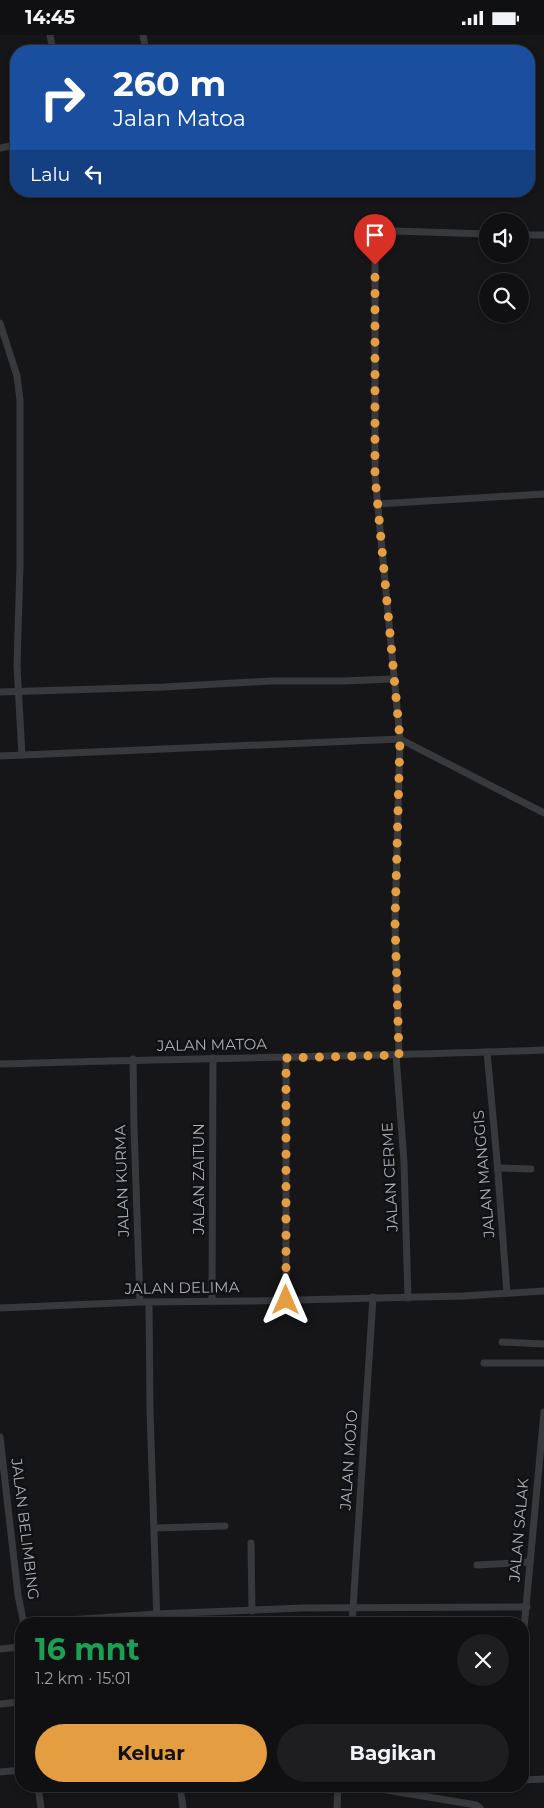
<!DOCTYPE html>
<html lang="id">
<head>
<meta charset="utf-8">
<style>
	:root { --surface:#101012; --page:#1e1e20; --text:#f1f3f6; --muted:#9c9d9f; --line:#303032; --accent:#e49d41 }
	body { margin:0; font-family:Montserrat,sans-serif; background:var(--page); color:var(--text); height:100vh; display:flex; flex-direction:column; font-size:19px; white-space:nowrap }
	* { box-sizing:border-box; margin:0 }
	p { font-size:16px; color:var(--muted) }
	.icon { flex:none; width:28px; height:28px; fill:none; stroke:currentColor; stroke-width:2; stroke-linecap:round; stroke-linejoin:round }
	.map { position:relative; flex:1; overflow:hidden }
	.details { position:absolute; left:15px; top:1582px; width:514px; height:175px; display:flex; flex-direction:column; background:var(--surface); border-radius:20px; box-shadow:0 2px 8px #0003,0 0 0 1px var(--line) }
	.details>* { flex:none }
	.guide { position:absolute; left:10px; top:10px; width:525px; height:152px; border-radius:20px; box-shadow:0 2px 8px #0003,0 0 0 1px var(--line); background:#1a4fa0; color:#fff; overflow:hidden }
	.buttons { position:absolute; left:479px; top:178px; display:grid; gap:10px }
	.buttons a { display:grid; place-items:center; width:50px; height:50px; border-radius:50%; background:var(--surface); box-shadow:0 2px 8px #0003,0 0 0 1px var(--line); font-size:25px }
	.pin { position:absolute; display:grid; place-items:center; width:42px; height:42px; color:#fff; margin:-51px -21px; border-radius:50% 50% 50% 0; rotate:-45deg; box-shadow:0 0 5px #0007 }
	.pin .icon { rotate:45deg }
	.me { position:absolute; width:55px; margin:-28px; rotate:0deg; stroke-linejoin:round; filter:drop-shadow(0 0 4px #0008) }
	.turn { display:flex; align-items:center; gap:18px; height:105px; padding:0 20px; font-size:22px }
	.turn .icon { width:65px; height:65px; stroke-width:2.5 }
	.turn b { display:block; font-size:35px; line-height:42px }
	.then { display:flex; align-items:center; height:48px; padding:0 20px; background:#0003; gap:10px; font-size:19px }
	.round { display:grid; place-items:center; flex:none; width:52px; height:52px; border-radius:26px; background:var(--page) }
	.head { display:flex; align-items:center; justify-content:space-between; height:85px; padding:0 20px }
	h1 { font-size:30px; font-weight:700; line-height:38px; color:#1e9e55 }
	.action { display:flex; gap:10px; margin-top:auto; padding:10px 20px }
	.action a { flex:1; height:58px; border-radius:30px; background:var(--accent); color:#111; font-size:20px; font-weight:700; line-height:58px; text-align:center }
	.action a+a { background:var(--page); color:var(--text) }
	.status { display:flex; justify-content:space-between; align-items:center; height:35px; padding:0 25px; background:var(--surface); direction:ltr }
	.status svg { height:14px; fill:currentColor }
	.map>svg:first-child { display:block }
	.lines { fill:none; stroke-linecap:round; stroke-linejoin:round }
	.minor { stroke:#37393c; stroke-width:7 }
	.route { stroke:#e49d41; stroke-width:9; stroke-dasharray:0 16.2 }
	.labels { text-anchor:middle; stroke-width:5; stroke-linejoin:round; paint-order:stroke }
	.street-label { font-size:15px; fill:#a9aeb7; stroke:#111113 }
</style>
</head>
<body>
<div class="status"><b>14:45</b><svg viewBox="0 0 49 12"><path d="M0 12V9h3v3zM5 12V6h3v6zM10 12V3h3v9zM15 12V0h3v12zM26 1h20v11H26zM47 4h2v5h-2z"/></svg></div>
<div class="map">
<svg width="544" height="1773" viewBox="0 0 544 1773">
	<rect width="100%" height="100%" fill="#161618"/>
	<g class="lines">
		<g class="minor">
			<polyline points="50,0 53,16"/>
			<polyline points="143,0 146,16"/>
			<polyline points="0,113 16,110"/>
			<polyline points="520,200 544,200"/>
			<polyline points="0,288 17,341 20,365 20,530 17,631 22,720"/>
			<polyline points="377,469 544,459"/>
			<polyline points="0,657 164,652 271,646 342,646 394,644"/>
			<polyline points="0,721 400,704 544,778"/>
			<polyline points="487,1017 497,1125 507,1258"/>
			<polyline points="396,1020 404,1127 408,1263"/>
			<polyline points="399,1020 395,887 400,704 375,441 375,212 379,200 393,196 488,199"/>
			<polyline points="286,1023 286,1265"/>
			<polyline points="133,1024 134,1092 140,1267"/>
			<path d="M0,1029C181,1023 363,1022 544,1015"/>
			<polyline points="498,1133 531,1134"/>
			<polyline points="212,1265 213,1023"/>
			<polyline points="149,1267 150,1375 157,1589"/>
			<polyline points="0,1273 140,1267 253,1266 463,1261 544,1256"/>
			<polyline points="502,1307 544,1309"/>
			<polyline points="484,1328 544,1328"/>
			<polyline points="0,1402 18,1560 24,1589"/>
			<polyline points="155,1493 225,1491"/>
			<polyline points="251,1508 252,1576"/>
			<polyline points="477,1530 530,1527"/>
			<polyline points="24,1588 156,1579 303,1573 527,1572"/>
			<polyline points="352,1589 373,1262"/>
			<polyline points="0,1614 21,1612"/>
			<polyline points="522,1615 544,1377"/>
			<polyline points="0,1669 21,1667"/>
			<polyline points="0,1737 21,1735"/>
			<polyline points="522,1745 544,1744"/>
			<polyline points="38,1751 41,1773"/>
			<polyline points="180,1751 183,1773"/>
			<polyline points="363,1751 476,1770 480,1773"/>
			<polyline points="337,1773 338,1751"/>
		</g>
	</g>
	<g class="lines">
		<polyline class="route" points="286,1265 286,1023 399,1020 395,887 400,704 375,441 375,230"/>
	</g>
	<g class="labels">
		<g class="street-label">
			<text transform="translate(212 1010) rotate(-1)" y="5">JALAN MATOA</text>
			<text transform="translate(484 1139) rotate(-95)" y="5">JALAN MANGGIS</text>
			<text transform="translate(390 1142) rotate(-93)" y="5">JALAN CERME</text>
			<text transform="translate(199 1144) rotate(-90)" y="5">JALAN ZAITUN</text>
			<text transform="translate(122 1146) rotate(-92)" y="5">JALAN KURMA</text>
			<text transform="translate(182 1253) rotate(-1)" y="5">JALAN DELIMA</text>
			<text transform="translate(349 1425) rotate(-86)" y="5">JALAN MOJO</text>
			<text transform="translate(25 1494) rotate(83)" y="5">JALAN BELIMBING</text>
			<text transform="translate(519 1495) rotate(-85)" y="5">JALAN SALAK</text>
		</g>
	</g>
</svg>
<div class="buttons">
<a><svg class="icon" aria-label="sound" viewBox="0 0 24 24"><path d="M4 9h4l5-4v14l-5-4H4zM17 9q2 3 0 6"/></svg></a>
<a><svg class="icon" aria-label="search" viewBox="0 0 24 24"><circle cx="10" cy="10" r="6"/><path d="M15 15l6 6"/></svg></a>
</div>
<div class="pin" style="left:375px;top:230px;background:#d93025"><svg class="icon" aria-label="arrive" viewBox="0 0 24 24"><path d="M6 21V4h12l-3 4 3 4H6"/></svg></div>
<svg class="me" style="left:286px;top:1265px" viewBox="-20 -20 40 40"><path d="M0-17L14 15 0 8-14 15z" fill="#e49d41" stroke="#fff" stroke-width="4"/></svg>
<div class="guide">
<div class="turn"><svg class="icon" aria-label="right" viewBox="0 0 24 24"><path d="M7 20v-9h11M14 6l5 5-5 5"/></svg><div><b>260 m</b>Jalan Matoa</div></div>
<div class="then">Lalu<svg class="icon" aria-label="left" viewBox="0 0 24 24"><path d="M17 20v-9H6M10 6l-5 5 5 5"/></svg></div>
</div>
<section class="details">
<div class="head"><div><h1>16 mnt</h1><p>1.2 km · 15:01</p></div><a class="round"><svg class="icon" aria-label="close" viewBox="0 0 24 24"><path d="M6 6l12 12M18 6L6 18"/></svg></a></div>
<div class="action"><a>Keluar</a><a>Bagikan</a></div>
</section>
</div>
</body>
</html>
